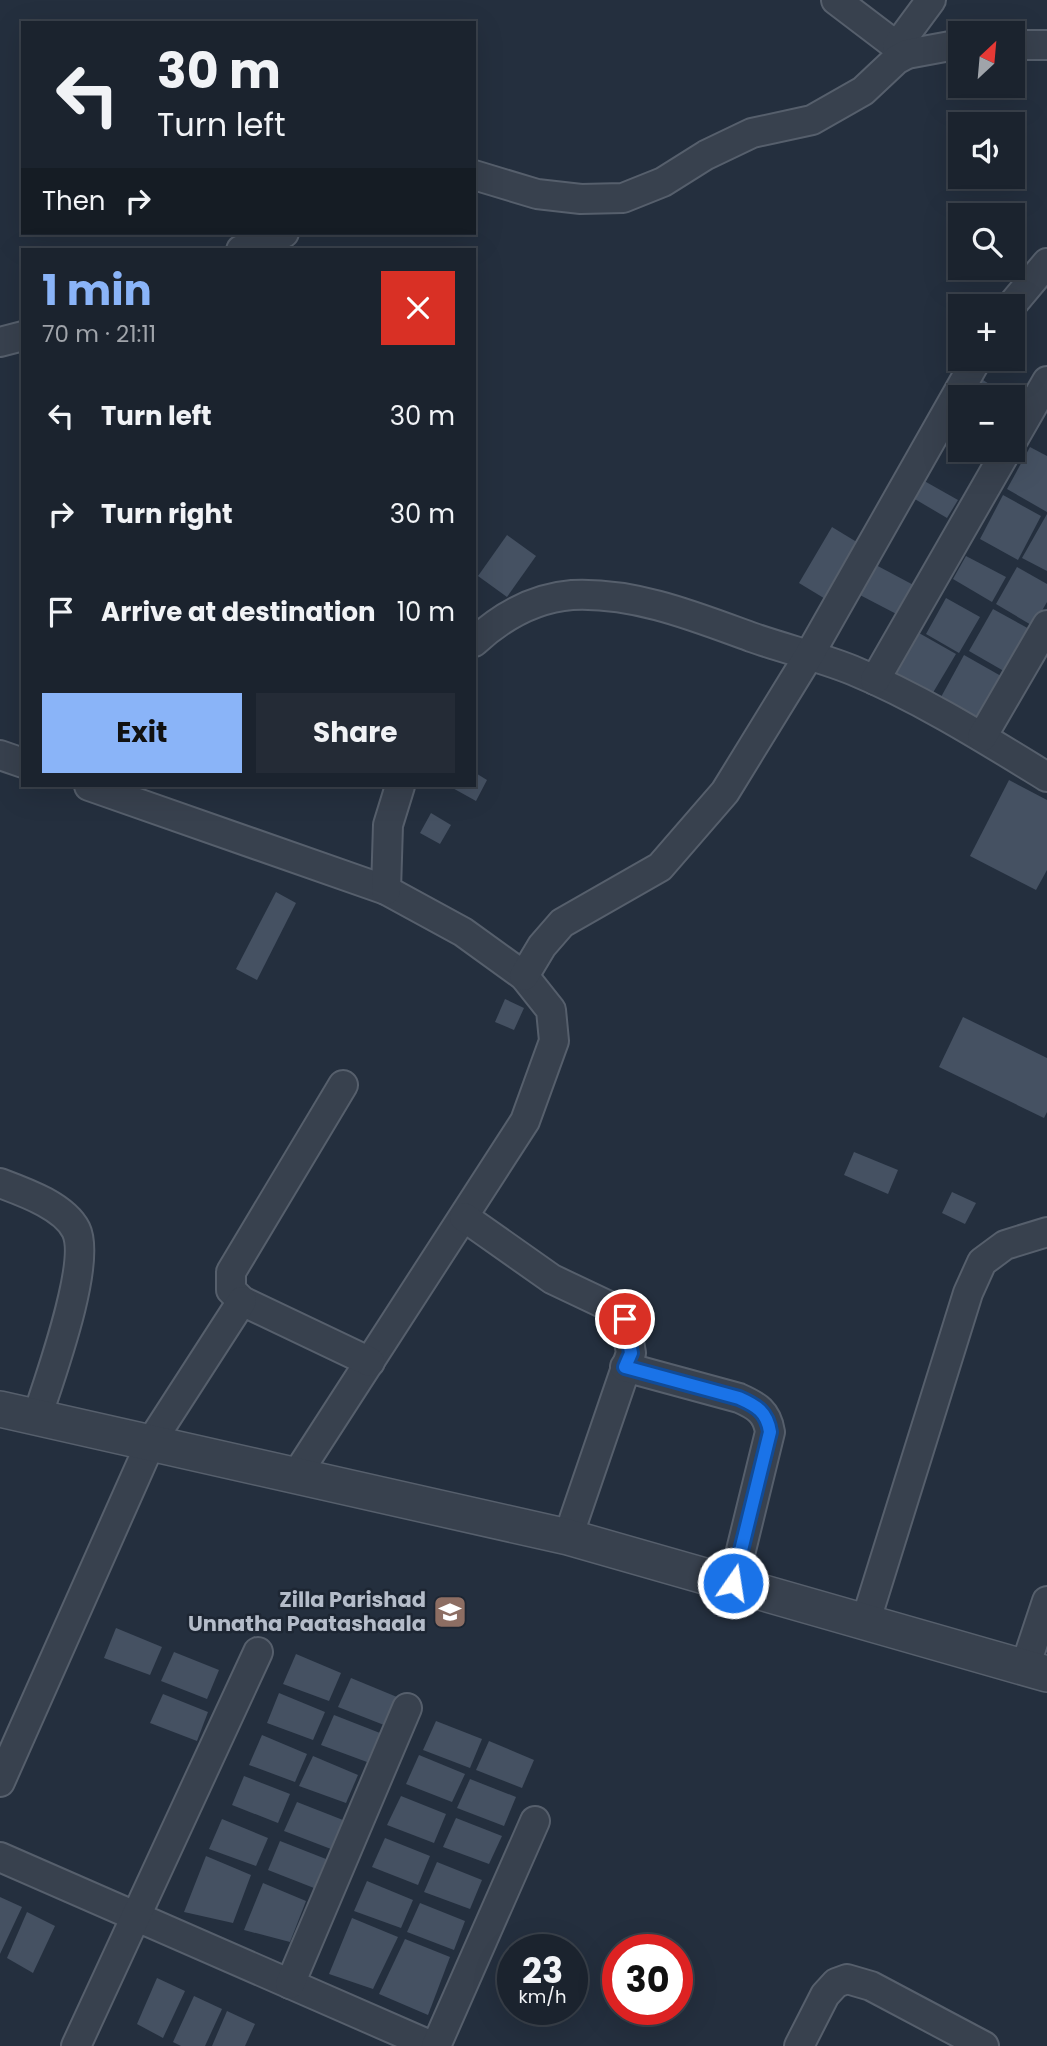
<!DOCTYPE html>
<html lang="en">
<head>
<meta charset="utf-8">
<style>
	:root { --surface:#1b232e; --page:#242b36; --text:#f1f3f6; --muted:#a0a4aa; --line:#39404a; --accent:#8ab4f8 }
	body { margin:0; font-family:Poppins,sans-serif; background:var(--page); color:var(--text); height:100vh; display:flex; flex-direction:column; font-size:26px; white-space:nowrap }
	* { box-sizing:border-box; margin:0 }
	p { font-size:23px; color:var(--muted) }
	.icon { flex:none; width:38px; height:38px; fill:none; stroke:currentColor; stroke-width:2; stroke-linecap:round; stroke-linejoin:round }
	.map { position:relative; flex:1; overflow:hidden }
	.details { position:absolute; left:21px; top:248px; width:455px; height:539px; display:flex; flex-direction:column; background:var(--surface); border-radius:0px; box-shadow:0 7px 28px #0002,0 0 0 2px var(--line) }
	.details>* { flex:none }
	.hud { position:absolute; left:21px; top:21px; width:455px; height:214px; border-radius:0px; box-shadow:0 7px 28px #0002,0 0 0 2px var(--line); background:#1b232e; color:var(--text); overflow:hidden }
	.needle { width:46px; rotate:26deg }
	.buttons { position:absolute; left:948px; top:21px; display:grid; gap:14px }
	.buttons a { display:grid; place-items:center; width:77px; height:77px; border-radius:0px; background:var(--surface); box-shadow:0 7px 28px #0002,0 0 0 2px var(--line); font-size:35px }
	.speed { position:absolute; left:497px; top:1934px; display:flex; gap:14px; font-size:35px; font-weight:700; text-align:center }
	.speed>* { display:grid; place-content:center; width:91px; height:91px; border-radius:50%; background:var(--surface); box-shadow:0 7px 28px #0002,0 0 0 2px var(--line); line-height:1 }
	.speed small { font-size:18px; font-weight:400 }
	.speed .limit { border:10px solid #d22; background:#fff; color:#111 }
	.pin { position:absolute; display:grid; place-items:center; width:60px; height:60px; color:#fff; margin:-30px; border:4px solid #fff; border-radius:50%; box-shadow:0 2px 7px #0007 }
	.me { position:absolute; width:77px; margin:-38px; rotate:13deg; stroke-linejoin:round; filter:drop-shadow(0 0 5px #0008) }
	.turn { display:flex; align-items:center; gap:24px; height:147px; padding:0 21px; font-size:32px }
	.turn .icon { width:91px; height:91px; stroke-width:2.5 }
	.turn b { display:block; font-size:49px; line-height:60px }
	.then { display:flex; align-items:center; height:66px; padding:0 21px; background:#0003; gap:14px; font-size:26px }
	.round { display:grid; place-items:center; flex:none; width:74px; height:74px; border-radius:0px; background:var(--page) }
	.overview { display:flex; align-items:center; justify-content:space-between; height:119px; padding:0 21px }
	h1 { font-size:42px; font-weight:700; line-height:52px; color:var(--accent) }
	.action { display:flex; gap:14px; margin-top:auto; padding:14px 21px }
	.action a { flex:1; height:80px; border-radius:0px; background:var(--accent); color:#111; font-size:28px; font-weight:700; line-height:80px; text-align:center }
	.action a+a { background:var(--page); color:var(--text) }
	ul { padding:0; list-style:none }
	li { display:flex; align-items:center; gap:21px; height:98px; padding:0 21px }
	li div { flex:1 }
	li b { display:block; font-size:26px }
	li em { font-style:normal }
	.map>svg:first-child { display:block }
	.building { fill:#455162 }
	.lines { fill:none; stroke-linecap:round; stroke-linejoin:round }
	.minor-casing { stroke:#565f6c; stroke-width:32 }
	.tertiary-casing { stroke:#565f6c; stroke-width:38 }
	.minor { stroke:#38414e; stroke-width:28 }
	.tertiary { stroke:#38414e; stroke-width:35 }
	.route-casing { stroke:#114b97; stroke-width:18 }
	.route { stroke:#1a73e8; stroke-width:12 }
	.labels { text-anchor:middle; stroke-width:5; stroke-linejoin:round; paint-order:stroke }
	.poi-label { font-size:21px; font-weight:bold; fill:#b4bcc9; stroke:#1d2633; text-anchor:end }
</style>
</head>
<body>
<div class="map">
<svg width="1047" height="2046" viewBox="0 0 1047 2046">
	<rect width="100%" height="100%" fill="#242f3e"/>
	<g class="building">
		<polygon points="980,378 1009,397 973,397 969,394"/>
		<polygon points="961,424 961,450 988,450 979,464 947,445"/>
		<polygon points="1030,447 1047,456 1047,512 1007,489"/>
		<polygon points="919,478 958,500 947,518 908,495"/>
		<polygon points="1003,495 1041,516 1018,560 980,539"/>
		<polygon points="1047,514 1047,571 1022,558"/>
		<polygon points="832,527 860,544 827,600 799,583"/>
		<polygon points="507,535 536,556 507,597 478,576"/>
		<polygon points="966,556 1006,577 992,602 953,579"/>
		<polygon points="874,564 921,589 906,619 858,594"/>
		<polygon points="1017,567 1047,584 1047,602 1033,626 996,604"/>
		<polygon points="946,598 980,617 959,653 926,634"/>
		<polygon points="993,609 1033,631 1009,674 969,651"/>
		<polygon points="919,633 956,654 931,696 895,674"/>
		<polygon points="964,655 1001,676 977,718 941,697"/>
		<polygon points="474,772 487,780 476,801 449,786 474,786"/>
		<polygon points="1009,780 1047,800 1047,870 1036,890 970,856"/>
		<polygon points="431,813 451,825 440,844 420,833"/>
		<polygon points="276,892 296,903 257,980 236,969"/>
		<polygon points="505,999 524,1008 514,1030 495,1022"/>
		<polygon points="963,1017 1047,1058 1047,1112 1044,1118 939,1067"/>
		<polygon points="854,1152 898,1170 888,1194 844,1175"/>
		<polygon points="952,1192 976,1203 965,1224 942,1213"/>
		<polygon points="116,1628 162,1647 150,1675 104,1658"/>
		<polygon points="174,1652 219,1670 207,1699 161,1681"/>
		<polygon points="296,1654 341,1673 329,1701 283,1684"/>
		<polygon points="351,1678 397,1697 384,1725 338,1707"/>
		<polygon points="279,1693 325,1712 313,1740 267,1723"/>
		<polygon points="163,1694 208,1712 197,1741 150,1723"/>
		<polygon points="334,1715 380,1733 367,1762 321,1745"/>
		<polygon points="436,1721 482,1739 470,1768 423,1750"/>
		<polygon points="262,1735 307,1754 295,1782 249,1765"/>
		<polygon points="489,1741 534,1760 522,1788 476,1770"/>
		<polygon points="419,1755 465,1774 452,1802 406,1784"/>
		<polygon points="313,1756 358,1775 346,1803 299,1786"/>
		<polygon points="244,1776 290,1794 278,1823 232,1805"/>
		<polygon points="470,1779 516,1797 504,1826 457,1808"/>
		<polygon points="401,1796 446,1814 434,1843 387,1825"/>
		<polygon points="297,1802 343,1820 331,1849 284,1831"/>
		<polygon points="456,1818 502,1836 489,1864 443,1847"/>
		<polygon points="222,1819 268,1838 256,1866 209,1849"/>
		<polygon points="385,1838 430,1856 418,1885 372,1867"/>
		<polygon points="280,1841 326,1859 314,1888 268,1870"/>
		<polygon points="206,1856 251,1875 233,1923 184,1912"/>
		<polygon points="437,1862 482,1880 470,1909 424,1892"/>
		<polygon points="367,1881 413,1900 401,1928 354,1911"/>
		<polygon points="263,1883 306,1901 290,1942 244,1930"/>
		<polygon points="0,1897 22,1907 0,1954"/>
		<polygon points="420,1903 465,1921 454,1950 407,1932"/>
		<polygon points="27,1912 55,1926 33,1973 7,1958"/>
		<polygon points="352,1918 398,1937 373,1989 329,1974"/>
		<polygon points="405,1939 450,1957 428,2015 379,1994"/>
		<polygon points="157,1978 185,1991 163,2038 137,2024"/>
		<polygon points="194,1996 222,2009 205,2046 181,2046 173,2042"/>
		<polygon points="227,2011 255,2024 245,2046 212,2046"/>
	</g>
	<g class="lines">
		<defs>
			<g id="minor">
				<polyline points="836,0 907,54"/>
				<polyline points="1013,45 1047,45"/>
				<polyline points="897,46 931,0"/>
				<polyline points="474,175 537,194 581,199 623,198 663,182 706,155 752,133 812,120 863,91 896,60 907,54 961,44"/>
				<polyline points="241,250 284,233"/>
				<polyline points="1011,306 1047,263"/>
				<polyline points="0,342 23,336"/>
				<polyline points="1013,440 1047,381"/>
				<path d="M474,642C501,617 535,598 572,595C634,592 694,616 751,637C785,649 820,657 852,670C920,698 985,739 1047,777"/>
				<polyline points="875,680 1007,450"/>
				<polyline points="982,737 1047,625"/>
				<polyline points="0,755 23,763"/>
				<polyline points="89,786 386,890 463,932 524,976 551,1010 554,1041 525,1121 297,1474"/>
				<polyline points="386,890 388,825 400,786"/>
				<polyline points="524,976 542,946 562,923 660,867 725,792 808,657 977,359"/>
				<polyline points="343,1085 231,1272 231,1290 242,1301 370,1362"/>
				<path d="M0,1183C24,1192 64,1206 76,1230C92,1263 49,1380 37,1417"/>
				<polyline points="464,1217 552,1279 611,1307 625,1319 631,1353 568,1537"/>
				<path d="M625,1367L739,1398C757,1406 767,1412 770,1432L733,1583"/>
				<polyline points="866,1620 968,1293 982,1262 1005,1245 1047,1232"/>
				<polyline points="1025,1667 1047,1601"/>
				<polyline points="0,1782 151,1442 242,1301"/>
				<polyline points="0,1857 432,2046"/>
				<polyline points="290,1984 407,1708"/>
				<polyline points="76,2046 258,1652"/>
				<polyline points="436,2046 535,1821"/>
				<polyline points="799,2046 825,1995 836,1983 847,1979 871,1986 984,2046"/>
			</g>
			<polyline id="tertiary" points="0,1409 568,1537 1047,1674"/>
		</defs>
		<use href="#minor" class="minor-casing"/>
		<use href="#tertiary" class="tertiary-casing"/>
		<use href="#minor" class="minor"/>
		<use href="#tertiary" class="tertiary"/>
	</g>
	<g class="lines">
		<defs>
			<path id="route" d="M625,1319L631,1353L625,1367L739,1398C757,1406 767,1412 770,1432L733,1583"/>
		</defs>
		<use href="#route" class="route-casing"/>
		<use href="#route" class="route"/>
	</g>
	<defs>
		<symbol id="school-square" viewBox="-11 -11 22 22"><rect x="-9" y="-9" width="18" height="18" rx="4" fill="#8d6e63" stroke="#1d2633"/><path d="M0-5L7-2L0 1L-7-2ZM-4 1L0 2.5L4 1V4Q0 6-4 4Z" fill="#fff"/></symbol>
	</defs>
	<g fill-rule="evenodd">
		<use href="#school-square" x="431" y="1593" width="38" height="38"/>
	</g>
	<g class="labels">
		<g class="poi-label">
			<text x="426" y="1607">Zilla Parishad<tspan x="426" dy="24">Unnatha Paatashaala</tspan></text>
		</g>
	</g>
</svg>
<div class="buttons">
<a><svg class="needle" viewBox="-14 -14 28 28"><path d="M0-13l5 13h-10z" fill="#e53935"/><path d="M0 13l5-13h-10z" fill="#a0a4aa"/></svg></a>
<a><svg class="icon" aria-label="sound" viewBox="0 0 24 24"><path d="M4 9h4l5-4v14l-5-4H4zM17 9q2 3 0 6"/></svg></a>
<a><svg class="icon" aria-label="search" viewBox="0 0 24 24"><circle cx="10" cy="10" r="6"/><path d="M15 15l6 6"/></svg></a>
<a>+</a>
<a>−</a>
</div>
<div class="speed"><div>23<small>km/h</small></div><div class="limit">30</div></div>
<div class="pin" style="left:625px;top:1319px;background:#d93025"><svg class="icon" aria-label="arrive" viewBox="0 0 24 24"><path d="M6 21V4h12l-3 4 3 4H6"/></svg></div>
<svg class="me" style="left:733px;top:1583px" viewBox="-20 -20 40 40"><circle r="17" fill="#1a73e8" stroke="#fff" stroke-width="3"/><path d="M0-11L8 9 0 5-8 9z" fill="#fff"/></svg>
<div class="hud">
<div class="turn"><svg class="icon" aria-label="left" viewBox="0 0 24 24"><path d="M17 20v-9H6M10 6l-5 5 5 5"/></svg><div><b>30 m</b>Turn left</div></div>
<div class="then">Then<svg class="icon" aria-label="right" viewBox="0 0 24 24"><path d="M7 20v-9h11M14 6l5 5-5 5"/></svg></div>
</div>
<section class="details">
<div class="overview"><div><h1>1 min</h1><p>70 m · 21:11</p></div><a class="round" style="background:#d93025;color:#fff"><svg class="icon" aria-label="close" viewBox="0 0 24 24"><path d="M6 6l12 12M18 6L6 18"/></svg></a></div>
<ul>
<li><svg class="icon" aria-label="left" viewBox="0 0 24 24"><path d="M17 20v-9H6M10 6l-5 5 5 5"/></svg><div><b>Turn left</b></div><em>30 m</em></li>
<li><svg class="icon" aria-label="right" viewBox="0 0 24 24"><path d="M7 20v-9h11M14 6l5 5-5 5"/></svg><div><b>Turn right</b></div><em>30 m</em></li>
<li><svg class="icon" aria-label="arrive" viewBox="0 0 24 24"><path d="M6 21V4h12l-3 4 3 4H6"/></svg><div><b>Arrive at destination</b></div><em>10 m</em></li>
</ul>
<div class="action"><a>Exit</a><a>Share</a></div>
</section>
</div>
</body>
</html>
